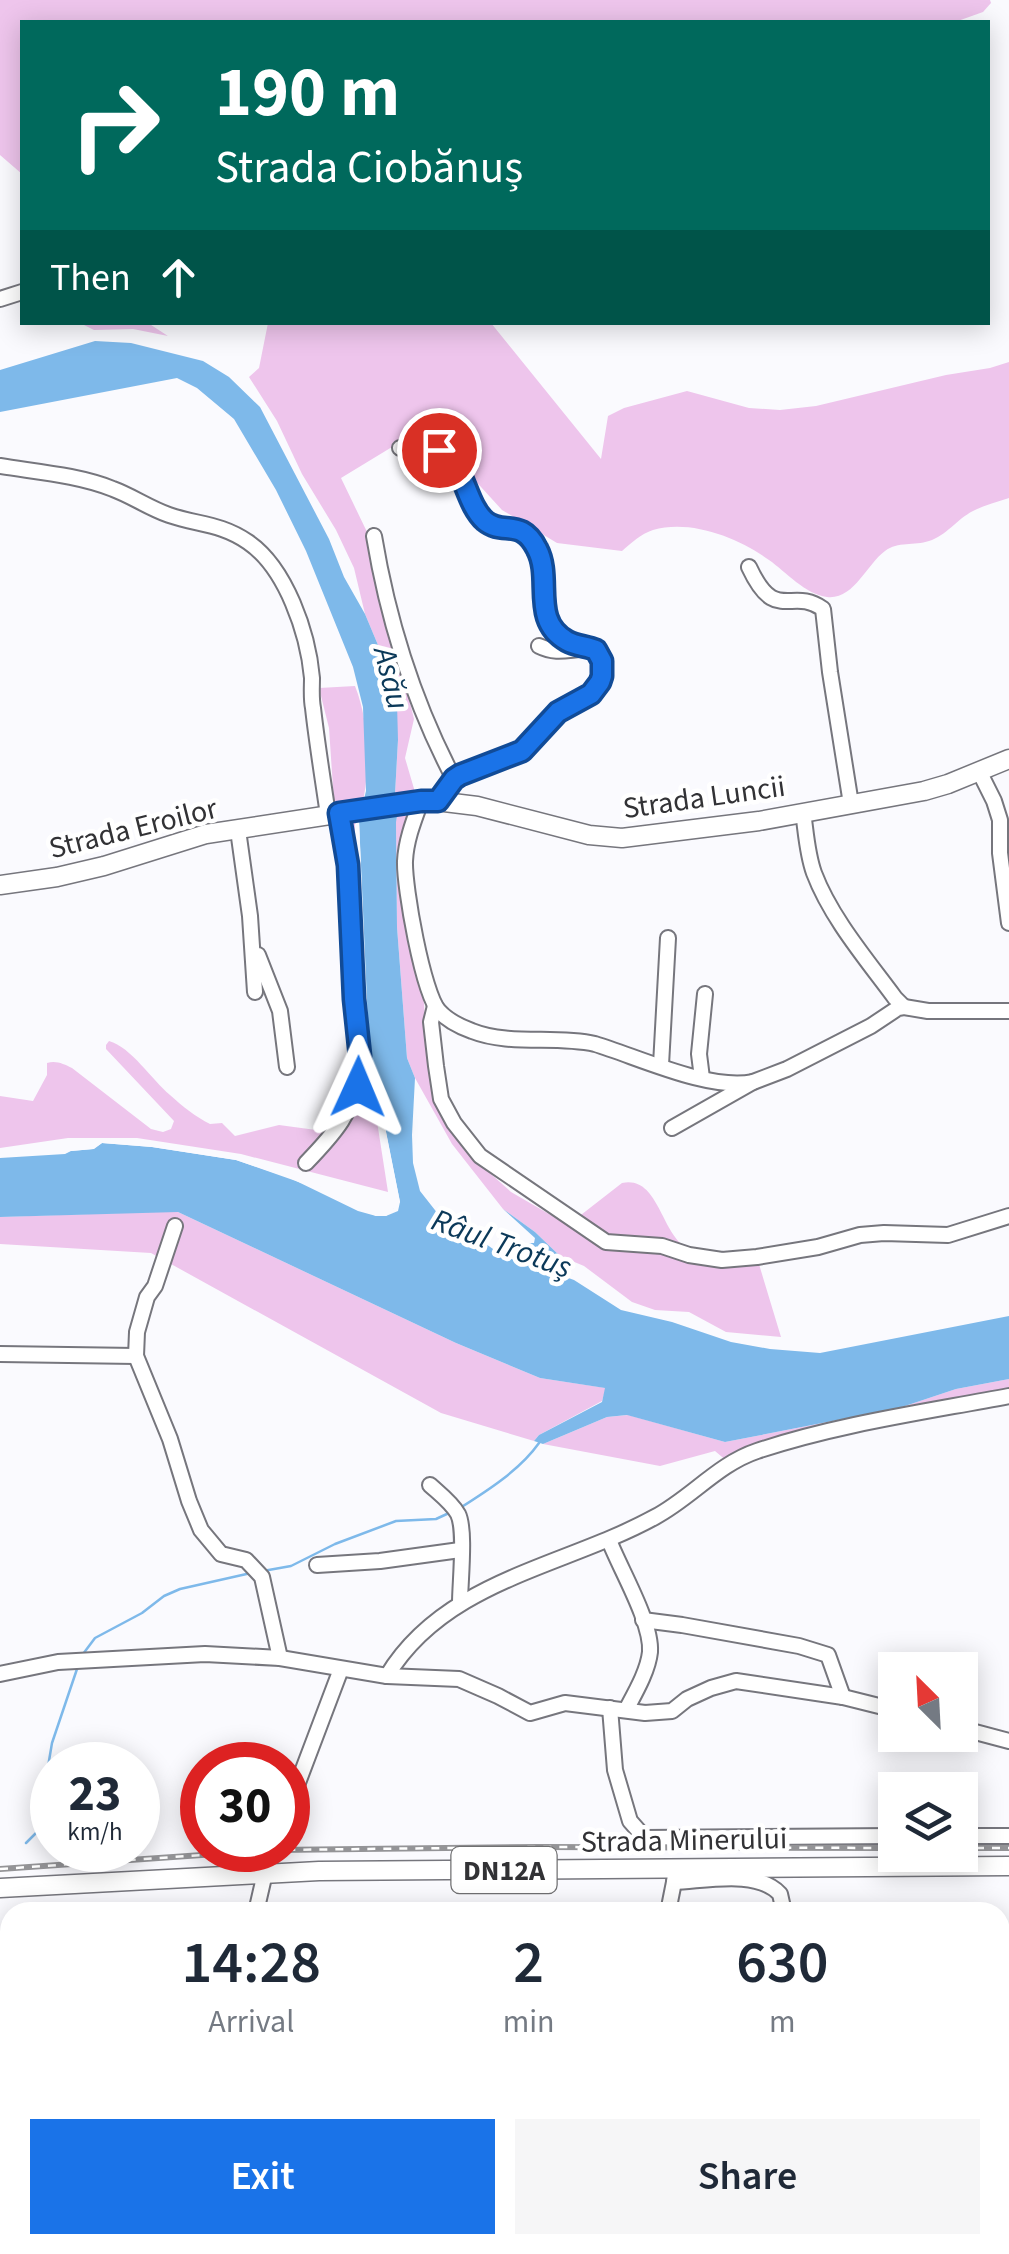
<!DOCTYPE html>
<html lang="en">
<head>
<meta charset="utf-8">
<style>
	:root { --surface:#fff; --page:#f6f6f7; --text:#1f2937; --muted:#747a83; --accent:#1a73e8 }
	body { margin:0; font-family:"Source Sans 3",sans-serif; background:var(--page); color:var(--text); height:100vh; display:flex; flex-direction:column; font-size:38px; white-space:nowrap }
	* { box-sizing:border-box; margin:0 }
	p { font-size:32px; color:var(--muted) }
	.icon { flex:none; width:55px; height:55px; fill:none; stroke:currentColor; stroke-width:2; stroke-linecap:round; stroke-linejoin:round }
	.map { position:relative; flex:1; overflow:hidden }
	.side { position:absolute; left:0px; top:1902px; width:1010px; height:352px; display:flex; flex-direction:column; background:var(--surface); border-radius:30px 30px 0 0; box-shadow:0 5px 25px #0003 }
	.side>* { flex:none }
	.top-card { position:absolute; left:20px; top:20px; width:970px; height:305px; border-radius:0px; box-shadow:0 5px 25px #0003; background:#00695c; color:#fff; overflow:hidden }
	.needle { width:65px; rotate:336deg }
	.buttons { position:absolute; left:878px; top:1652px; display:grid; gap:20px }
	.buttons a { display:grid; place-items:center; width:100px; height:100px; border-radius:0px; background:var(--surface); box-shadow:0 5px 25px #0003; font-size:50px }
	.speed { position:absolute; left:30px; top:1742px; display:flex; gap:20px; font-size:50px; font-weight:700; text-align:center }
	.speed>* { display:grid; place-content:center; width:130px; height:130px; border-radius:50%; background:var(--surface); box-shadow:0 5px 25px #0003; line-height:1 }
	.speed small { font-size:25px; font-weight:400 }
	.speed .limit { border:15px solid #d22; background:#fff; color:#111 }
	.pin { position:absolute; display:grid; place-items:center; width:85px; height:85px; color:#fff; margin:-42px; border:5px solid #fff; border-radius:50%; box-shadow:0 2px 10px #0007 }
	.me { position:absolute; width:110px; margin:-55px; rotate:1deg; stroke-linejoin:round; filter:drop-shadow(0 0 8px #0008) }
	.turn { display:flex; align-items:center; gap:35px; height:210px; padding:0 30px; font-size:45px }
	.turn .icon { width:130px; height:130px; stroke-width:2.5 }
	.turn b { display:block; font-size:70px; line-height:85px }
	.then { display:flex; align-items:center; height:95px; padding:0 30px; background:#0003; gap:20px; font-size:38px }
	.eta { display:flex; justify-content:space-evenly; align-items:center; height:170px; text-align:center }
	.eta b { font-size:60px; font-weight:600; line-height:70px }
	.cta { display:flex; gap:20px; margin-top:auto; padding:20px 30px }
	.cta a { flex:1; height:115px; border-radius:0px; background:var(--accent); color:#fff; font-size:40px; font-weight:600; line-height:115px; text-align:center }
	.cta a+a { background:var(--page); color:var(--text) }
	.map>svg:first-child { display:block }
	.green { fill:#eec5ec }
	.water { fill:#7eb9ea }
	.pier { fill:#fafafe }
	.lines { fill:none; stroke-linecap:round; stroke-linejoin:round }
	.stream { stroke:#7eb9ea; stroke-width:2.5 }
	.minor-casing { stroke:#76767d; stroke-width:18 }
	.major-casing { stroke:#76767d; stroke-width:21 }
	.minor { stroke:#fff; stroke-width:14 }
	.major { stroke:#fff; stroke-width:18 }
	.rail-casing { stroke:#949497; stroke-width:6 }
	.rail { stroke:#fff; stroke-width:2.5; stroke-dasharray:8; stroke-linecap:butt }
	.route-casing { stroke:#114b97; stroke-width:25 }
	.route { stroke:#1a73e8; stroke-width:18 }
	.labels { text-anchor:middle; stroke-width:9; stroke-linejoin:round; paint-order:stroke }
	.shield { fill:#fff; stroke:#707072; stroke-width:2.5 }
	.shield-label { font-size:28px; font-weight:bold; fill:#323235 }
	.street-label { font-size:30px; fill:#323235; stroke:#fff }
	.water-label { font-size:32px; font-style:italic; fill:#0b3959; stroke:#fff }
</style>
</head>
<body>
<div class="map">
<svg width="1009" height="2254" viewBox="0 0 1009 2254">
	<rect width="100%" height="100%" fill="#fafafe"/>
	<g class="green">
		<polygon points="0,0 990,0 991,3 983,12 955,22 22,22 22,174 0,155"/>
		<polygon points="80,323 148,323 168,336 133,329 94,330"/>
		<path d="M268,323H491L601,459L608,416L624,408L687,391L749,408L780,410L816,406L946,375L990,368L1009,362V498C997,502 984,505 973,511C957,519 946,536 929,541C914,546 898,541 885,551C866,565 854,600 827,597C805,594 786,572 769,560C739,538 691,519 653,530C641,534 631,543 622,551L557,543L502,510L439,441L392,447L341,478L368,534L414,719L405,758L415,792L411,810L410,862L424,1004L428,1062L437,1105L464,1150L511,1192L568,1225L622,1183C657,1175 661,1230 684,1246C702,1258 734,1252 755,1251L781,1337L726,1332L689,1312L655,1310L632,1302L584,1266L560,1256L535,1232L503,1209L452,1144L415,1078L407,1058L397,927L396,821L398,811L395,794L398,740L383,657L365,614L354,568L336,530L302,474L277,421L249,377L259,368Z"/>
		<path d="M355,686C372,729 371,788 355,829L362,1025L388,1192L241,1154L137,1138H68L0,1148V1096L33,1101L47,1075V1063C56,1060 64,1064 72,1068L151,1129L163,1132L171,1129L174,1121L106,1049V1045L109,1041C131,1047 152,1080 170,1095C182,1106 196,1117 210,1124L222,1123L235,1136L279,1125L331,1132L340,1118L356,1073L344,868L335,817L329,728L319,688Z"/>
		<polygon points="149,1212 178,1212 456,1343 540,1378 606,1388 602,1401 539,1435 534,1441 441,1413 151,1253 0,1244 0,1217"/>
		<polygon points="1009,1379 1009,1399 904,1420 728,1462 715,1451 660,1466 543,1444 607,1417 628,1415 725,1442 899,1408 956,1389"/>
	</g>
	<polygon class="water" points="95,341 131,343 203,361 229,377 260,407 329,539 344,577 365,614 383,657 397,703 398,740 395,794 398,811 396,822 397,927 407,1058 415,1078 412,1135 413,1163 420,1191 442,1219 466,1230 503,1256 543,1270 544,1264 528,1243 534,1243 535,1238 503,1209 535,1232 560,1256 551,1263 563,1276 574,1280 621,1310 672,1322 731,1342 770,1349 820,1353 1009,1316 1009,1379 956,1389 899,1408 725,1442 627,1415 607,1417 543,1444 534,1441 539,1435 602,1402 605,1388 540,1378 456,1343 178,1212 0,1217 0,1158 65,1154 71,1151 93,1149 102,1143 152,1147 236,1160 290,1178 358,1211 376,1216 386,1216 400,1202 369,1046 359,820 366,791 363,707 353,667 306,551 276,490 234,419 197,388 177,378 0,412 0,370"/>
	<polygon class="pier" points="359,820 367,1026 373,1068 400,1202 398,1211 386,1216 376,1216 327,1192 236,1160 152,1147 102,1143 94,1149 71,1151 66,1148 92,1144 102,1138 153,1142 236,1155 292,1173 360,1206 377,1211 394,1208 394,1197 364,1045 362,1025 355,830 355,824"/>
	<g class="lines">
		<g class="stream">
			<path d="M460,1508C487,1491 520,1470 539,1443"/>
			<polyline points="263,1571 291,1566 335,1544 396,1521 436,1519 449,1513"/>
			<polyline points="83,1654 95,1638 142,1613 164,1596 180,1589 251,1573"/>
			<polyline points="26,1843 37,1832 52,1743 77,1669"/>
		</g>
		<defs>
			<g id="minor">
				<polyline points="0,299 22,292"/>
				<path d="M400,448L445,453C463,472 466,500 484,519C499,536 518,518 535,546C561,586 515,633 591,648"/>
				<path d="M0,466C37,472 78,475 113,489C132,496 149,508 169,515C198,525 220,523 248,542C286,568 308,633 312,678C312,688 311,698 313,708C317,744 323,780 328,815"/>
				<path d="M374,536C388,620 414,703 454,779"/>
				<path d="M749,567C776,625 791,586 823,609L830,672L851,804"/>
				<polyline points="979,771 994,801 1000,820 1000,853 1009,923"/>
				<path d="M421,801C414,820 406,840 405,861C404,886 423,994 439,1011C447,1020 461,1027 472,1031C510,1046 555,1035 595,1044C638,1057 709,1091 753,1082"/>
				<path d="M438,801C444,793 449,782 457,777C476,762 502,764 522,751C537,741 545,723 559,711C567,704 577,703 586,697C604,687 605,667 596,650C576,645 561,657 539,646"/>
				<path d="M803,812C806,832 807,854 814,873C831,918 867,960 895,998L904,1007"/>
				<polyline points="238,830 250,916 255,992"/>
				<polyline points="258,955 280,1011 287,1067"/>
				<polyline points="435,1006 431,1022 436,1066 441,1099 454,1123 480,1156 606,1242 662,1246 689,1255 722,1260 757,1257 818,1247 860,1235 884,1233 948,1235 1009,1216"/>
				<polyline points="661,1065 668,938"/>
				<polyline points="702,1078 699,1054 705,994"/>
				<polyline points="672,1128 753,1082 787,1069 871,1026 898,1008 904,1007 928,1011 1009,1011"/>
				<path d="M306,1163C333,1135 355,1111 360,1071L348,865L339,813"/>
				<polyline points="175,1226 155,1286 147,1297 137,1332 136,1356 170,1439 189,1501 201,1530 221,1554 246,1560 262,1577 280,1658"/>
				<polyline points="0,1354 136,1356"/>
				<path d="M430,1485C440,1494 452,1503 458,1514C466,1530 460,1582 460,1603"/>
				<path d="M609,1540C620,1569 652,1622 650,1652C648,1671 635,1693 626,1710"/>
				<polyline points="317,1565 380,1561 460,1550"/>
				<polyline points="643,1620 682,1625 799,1646 828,1655 843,1697"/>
				<polyline points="0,1674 58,1662 205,1654 280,1658 387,1676 459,1679 498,1696 530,1713 565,1703 645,1713 672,1711 687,1699 711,1688 736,1681 843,1697 895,1710"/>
				<path d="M387,1676C445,1580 564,1567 655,1517C691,1498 718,1464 757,1451C838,1424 925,1412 1009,1396"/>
				<polyline points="610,1708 615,1770 630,1821 645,1838 895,1836"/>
				<polyline points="960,1728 1009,1741"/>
				<polyline points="288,1802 296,1788 341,1669"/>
				<polyline points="960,1836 1009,1836"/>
				<path d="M676,1867L674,1882C705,1881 757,1869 780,1894L784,1912"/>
				<polyline points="256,1912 265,1873 266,1850"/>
				<polyline points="668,1912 674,1882"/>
				<polyline points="0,2020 10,2029"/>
				<polyline points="0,2072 10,2070"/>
				<polyline points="579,2245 579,2254"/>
				<polyline points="818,2245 822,2254"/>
				<polyline points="229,2254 230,2245"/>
			</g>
			<g id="major">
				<polyline points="0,885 57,877 104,866 206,834 428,800 477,806 589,835 622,838 759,821 924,791 948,784 1009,759"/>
				<polyline points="0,1888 319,1871 1009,1866"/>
			</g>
		</defs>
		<use href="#minor" class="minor-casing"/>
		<use href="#major" class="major-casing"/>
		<use href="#minor" class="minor"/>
		<use href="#major" class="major"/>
		<defs>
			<g id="rail">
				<polyline points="960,1848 1009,1848"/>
				<polyline points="0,1869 275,1850 538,1847 895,1848"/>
			</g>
		</defs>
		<use href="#rail" class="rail-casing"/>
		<use href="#rail" class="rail"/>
	</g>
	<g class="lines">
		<defs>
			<path id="route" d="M358,1087L360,1056L354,999L348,865L339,813L421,801H438L454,779L460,775L522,751L558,712L591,694L600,682L602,676V661L596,650C587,646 576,646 567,641C530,620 553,579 537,549C521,517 503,536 485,521C464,502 466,464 439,450"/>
		</defs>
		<use href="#route" class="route-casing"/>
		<use href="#route" class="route"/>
	</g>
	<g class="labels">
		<rect class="shield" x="451.5" y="1847" width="105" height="46" rx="8"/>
		<g class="shield-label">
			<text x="504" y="1880">DN12A</text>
		</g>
		<g class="street-label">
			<text transform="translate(704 797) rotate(-8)" y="10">Strada Luncii</text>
			<text transform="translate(133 828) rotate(-14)" y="10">Strada Eroilor</text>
			<text transform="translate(684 1840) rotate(-1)" y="10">Strada Minerului</text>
		</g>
		<g class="water-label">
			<text transform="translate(392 678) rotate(76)" y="11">Asău</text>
			<text transform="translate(502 1243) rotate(20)" y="11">Râul Trotuș</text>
		</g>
	</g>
</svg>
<div class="buttons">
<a><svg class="needle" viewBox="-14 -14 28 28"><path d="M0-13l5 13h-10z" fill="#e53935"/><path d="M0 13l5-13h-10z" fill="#747a83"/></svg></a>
<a><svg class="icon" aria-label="layers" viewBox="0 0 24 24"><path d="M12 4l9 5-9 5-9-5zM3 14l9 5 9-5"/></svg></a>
</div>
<div class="speed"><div>23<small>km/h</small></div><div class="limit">30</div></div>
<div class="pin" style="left:439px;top:450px;background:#d93025"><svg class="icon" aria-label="arrive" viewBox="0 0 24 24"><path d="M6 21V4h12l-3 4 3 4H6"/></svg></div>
<svg class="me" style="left:358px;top:1087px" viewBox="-20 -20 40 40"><path d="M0-17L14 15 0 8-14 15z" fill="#1a73e8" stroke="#fff" stroke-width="4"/></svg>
<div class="top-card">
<div class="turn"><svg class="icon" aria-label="right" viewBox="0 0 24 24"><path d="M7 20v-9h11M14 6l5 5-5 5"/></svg><div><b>190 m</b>Strada Ciobănuș</div></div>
<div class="then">Then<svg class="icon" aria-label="ahead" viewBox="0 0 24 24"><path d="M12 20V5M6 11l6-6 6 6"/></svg></div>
</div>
<section class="side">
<div class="eta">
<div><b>14:28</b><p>Arrival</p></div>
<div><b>2</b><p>min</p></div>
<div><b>630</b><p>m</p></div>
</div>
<div class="cta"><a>Exit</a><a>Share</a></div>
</section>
</div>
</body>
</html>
